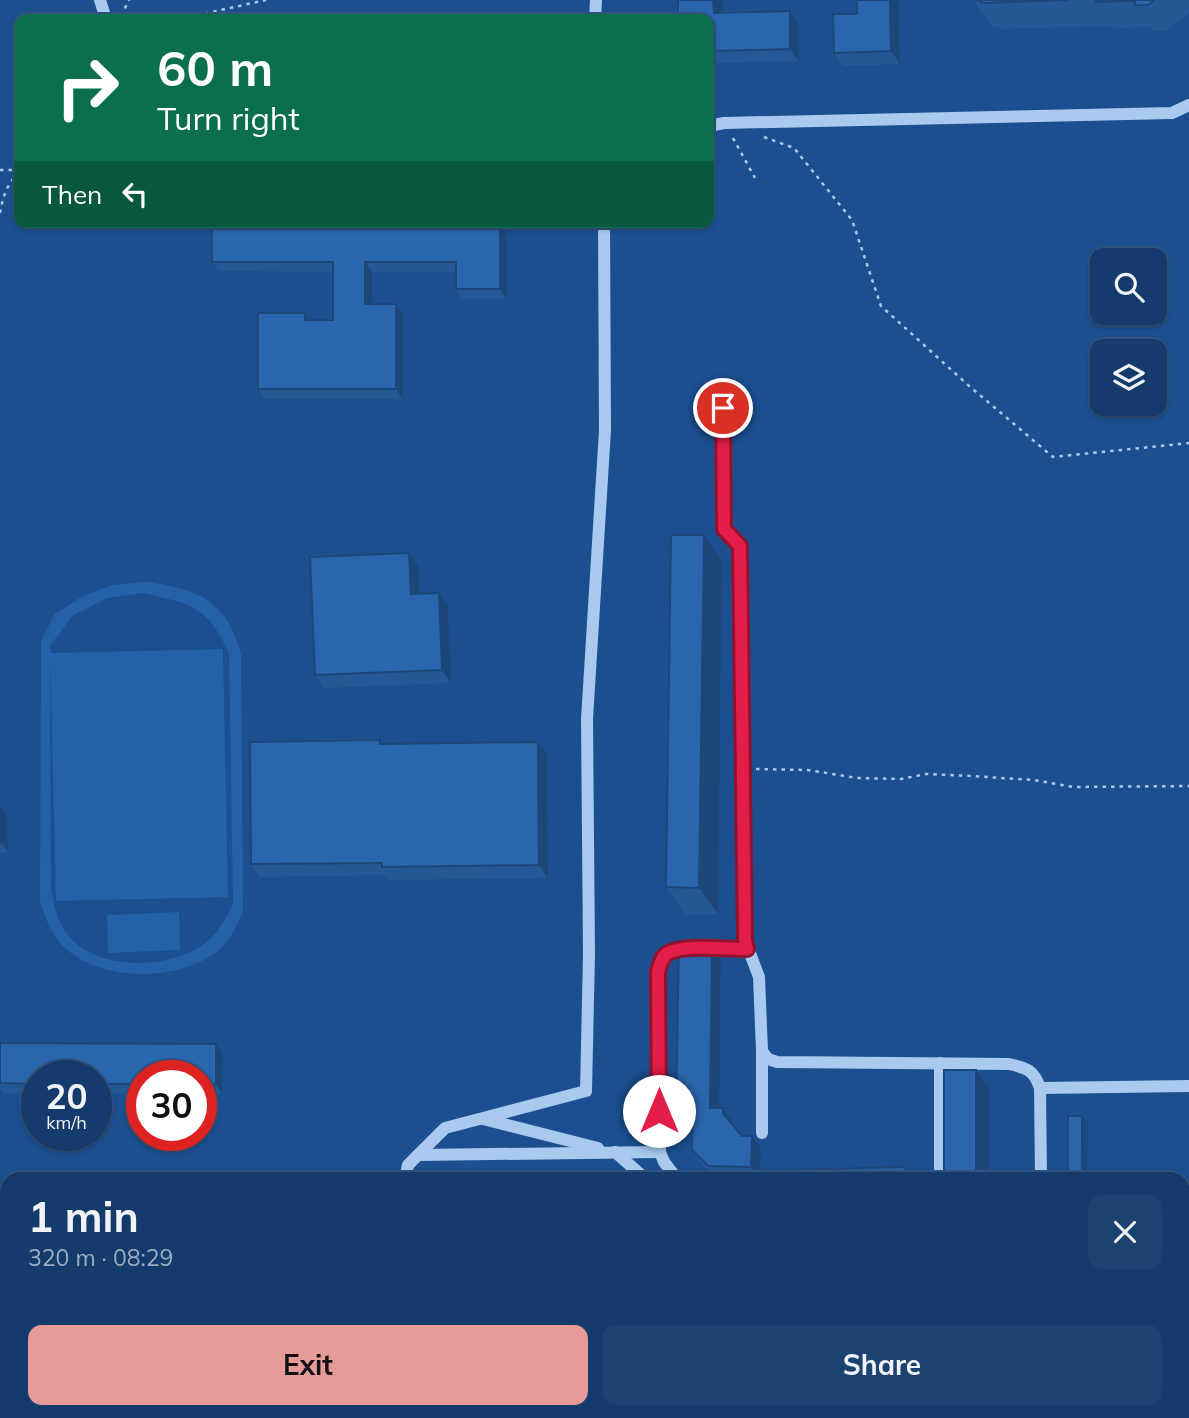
<!DOCTYPE html>
<html lang="en">
<head>
<meta charset="utf-8">
<style>
	:root { --surface:#143b6b; --page:#1d4271; --text:#f1f3f6; --muted:#9dadc1; --line:#33557e; --accent:#e69b98 }
	body { margin:0; font-family:Mulish,sans-serif; background:var(--page); color:var(--text); height:100vh; display:flex; flex-direction:column; font-size:26px; white-space:nowrap }
	* { box-sizing:border-box; margin:0 }
	p { font-size:23px; color:var(--muted) }
	.icon { flex:none; width:38px; height:38px; fill:none; stroke:currentColor; stroke-width:2; stroke-linecap:round; stroke-linejoin:round }
	.map { position:relative; flex:1; overflow:hidden }
	.sheet { position:absolute; left:0px; top:1172px; width:1190px; height:247px; display:flex; flex-direction:column; background:var(--surface); border-radius:21px 21px 0 0; box-shadow:0 2px 5px #0004,0 0 0 2px var(--line) }
	.sheet>* { flex:none }
	.banner { position:absolute; left:14px; top:14px; width:700px; height:214px; border-radius:14px; box-shadow:0 2px 5px #0004,0 0 0 2px var(--line); background:#0b6e4f; color:#fff; overflow:hidden }
	.controls { position:absolute; left:1090px; top:248px; display:grid; gap:14px }
	.controls a { display:grid; place-items:center; width:77px; height:77px; border-radius:14px; background:var(--surface); box-shadow:0 2px 5px #0004,0 0 0 2px var(--line); font-size:35px }
	.speed { position:absolute; left:21px; top:1060px; display:flex; gap:14px; font-size:35px; font-weight:700; text-align:center }
	.speed>* { display:grid; place-content:center; width:91px; height:91px; border-radius:50%; background:var(--surface); box-shadow:0 2px 5px #0004,0 0 0 2px var(--line); line-height:1 }
	.speed small { font-size:18px; font-weight:400 }
	.speed .limit { border:10px solid #d22; background:#fff; color:#111 }
	.pin { position:absolute; display:grid; place-items:center; width:60px; height:60px; color:#fff; margin:-30px; border:4px solid #fff; border-radius:50%; box-shadow:0 2px 7px #0007 }
	.me { position:absolute; width:77px; margin:-38px; rotate:0deg; stroke-linejoin:round; filter:drop-shadow(0 0 5px #0008) }
	.turn { display:flex; align-items:center; gap:24px; height:147px; padding:0 28px; font-size:32px }
	.turn .icon { width:91px; height:91px; stroke-width:2.5 }
	.turn b { display:block; font-size:49px; line-height:60px }
	.then { display:flex; align-items:center; height:66px; padding:0 28px; background:#0003; gap:14px; font-size:26px }
	.round { display:grid; place-items:center; flex:none; width:74px; height:74px; border-radius:14px; background:var(--page) }
	.overview { display:flex; align-items:center; justify-content:space-between; height:119px; padding:0 28px }
	h1 { font-size:42px; font-weight:700; line-height:52px }
	.primary-button { display:flex; gap:14px; margin-top:auto; padding:14px 28px }
	.primary-button a { flex:1; height:80px; border-radius:14px; background:var(--accent); color:#111; font-size:28px; font-weight:700; line-height:80px; text-align:center }
	.primary-button a+a { background:var(--page); color:var(--text) }
	.map>svg:first-child { display:block }
	.green { fill:#2461a8; fill-rule:evenodd }
	.lines { fill:none; stroke-linecap:round; stroke-linejoin:round }
	.path { stroke:#a9c9ee; stroke-width:2.5; stroke-dasharray:3.5 5; stroke-linecap:butt }
	.minor { stroke:#a9c9ee; stroke-width:12 }
	.wall { fill:#245895 }
	.shaded-wall { fill:#1d4779 }
	.building { fill:#2a66ad; stroke:#1d4779; stroke-width:2 }
	.route-casing { stroke:#92132f; stroke-width:18 }
	.route { stroke:#e11d48; stroke-width:12 }
</style>
</head>
<body>
<div class="map">
<svg width="1189" height="1418" viewBox="0 0 1189 1418">
	<rect width="100%" height="100%" fill="#1b4f8f"/>
	<g class="green">
		<path d="M146,582C198,589 226,599 241,654L243,912C236,927 230,942 217,952C176,982 102,982 65,948C52,937 45,917 40,901L41,641L54,615L83,596L112,585ZM143,593C191,604 207,605 229,653L233,904C226,919 219,932 205,943C169,971 91,972 64,930C56,917 54,904 51,889L50,658L56,901L228,897L223,649L51,653L50,646L72,616L107,598Z"/>
		<polygon points="179,912 180,950 108,953 107,915"/>
	</g>
	<g class="lines">
		<g class="path">
			<polyline points="121,16 129,0"/>
			<polyline points="180,19 266,0"/>
			<polyline points="764,137 794,148 852,220 881,306 968,385 1053,457 1189,443"/>
			<polyline points="733,138 755,178"/>
			<polyline points="0,170 19,170"/>
			<path d="M0,213C3,196 7,184 19,172"/>
			<polyline points="756,769 808,770 857,778 901,779 926,774 971,776 1034,780 1073,787 1189,786"/>
		</g>
		<g class="minor">
			<polyline points="100,0 106,19"/>
			<polyline points="595,19 596,0"/>
			<polyline points="709,126 724,123 1172,113 1189,105"/>
			<path d="M723,408L724,529L740,546L745,940L759,977L762,1051L768,1059L777,1062L1009,1064C1027,1068 1034,1070 1040,1088L1041,1180"/>
			<polyline points="762,1051 762,1133"/>
			<polyline points="1040,1088 1189,1086"/>
			<polyline points="483,1119 598,1148"/>
			<polyline points="615,1152 647,1180"/>
			<polyline points="418,1155 660,1152"/>
			<polyline points="405,1180 408,1165 445,1128 586,1091 589,954 587,719 605,430 604,222"/>
			<path d="M678,1180L664,1162L660,1152L658,972C660,965 661,957 668,953C684,944 728,949 747,949"/>
			<polyline points="940,1180 940,1063"/>
			<polyline points="0,1299 7,1297"/>
			<polyline points="0,1357 7,1378"/>
			<polyline points="18,1412 20,1418"/>
			<polyline points="144,1412 148,1418"/>
			<polyline points="492,1412 497,1418"/>
			<polyline points="601,1412 605,1418"/>
			<polyline points="902,1412 908,1418"/>
			<polyline points="942,1412 942,1418"/>
			<polyline points="1039,1418 1039,1412"/>
		</g>
	</g>
	<g class="wall">
		<polygon points="678,0 722,0 722,13 790,11 798,24 799,61 709,63 709,19"/>
		<polygon points="857,0 898,0 900,64 843,66 834,53 857,14"/>
		<polygon points="973,0 1189,0 1189,13 1167,31 1153,31 1151,27 1115,28 1113,26 1000,29 999,27 992,27"/>
		<polygon points="506,222 506,299 462,299 456,289 456,272 372,272 372,304 396,304 403,314 403,399 265,399 258,389 310,320 333,320 333,272 219,271 212,262"/>
		<polygon points="722,562 718,914 685,914 666,887"/>
		<polygon points="418,566 419,594 448,606 451,683 324,688 315,675"/>
		<polygon points="380,740 382,744 538,742 547,755 548,878 390,880 387,875 260,877 251,864"/>
		<polygon points="0,806 7,816 8,852 0,853"/>
		<polygon points="712,944 721,957 719,1108 732,1121 732,1124 742,1136 752,1136 761,1149 760,1171 905,1167 913,1180 717,1179 701,1163 692,1150 693,1118 685,1118 676,1105"/>
		<polygon points="0,1043 216,1044 223,1054 222,1094 201,1094 201,1076 142,1076 142,1094 96,1093 96,1076 37,1076 37,1093 4,1093 0,1088"/>
	</g>
	<g class="shaded-wall">
		<polygon points="713,0 722,0 723,26 714,13"/>
		<polygon points="890,0 898,0 900,64 891,51"/>
		<polygon points="790,11 798,24 799,61 790,49"/>
		<polygon points="500,222 506,222 506,299 500,289"/>
		<polygon points="365,262 372,272 372,314 365,304"/>
		<polygon points="396,304 403,314 403,399 396,389"/>
		<polygon points="704,535 722,562 718,914 699,888"/>
		<polygon points="409,553 418,566 420,607 411,594"/>
		<polygon points="439,593 448,606 451,683 442,670"/>
		<polygon points="538,742 547,755 548,878 539,865"/>
		<polygon points="0,806 7,816 8,852 2,843"/>
		<polygon points="712,944 721,957 719,1120 710,1108"/>
		<polygon points="216,1044 223,1054 222,1094 216,1084"/>
		<polygon points="976,1070 989,1088 989,1180 976,1180"/>
		<polygon points="723,1108 732,1121 732,1127 723,1114"/>
		<polygon points="1082,1116 1086,1122 1087,1180 1082,1180"/>
		<polygon points="752,1136 761,1149 760,1179 751,1167"/>
		<polygon points="905,1167 913,1180 905,1180"/>
	</g>
	<g class="building">
		<polygon points="678,0 713,0 714,13 790,11 790,49 709,51 709,19 678,19"/>
		<polygon points="857,0 890,0 891,51 834,53 833,14 857,14"/>
		<polygon points="973,0 1069,0 982,3 982,1"/>
		<polygon points="1096,0 1154,0 1148,5 1135,5 1135,1 1096,2"/>
		<polygon points="212,222 500,222 500,289 456,289 456,262 365,262 365,304 396,304 396,389 258,389 258,313 305,313 305,320 333,320 333,262 212,262"/>
		<polygon points="671,535 704,535 699,888 666,887"/>
		<polygon points="409,553 411,594 439,593 442,670 315,675 310,557"/>
		<polygon points="380,740 380,744 538,742 539,865 382,867 382,863 251,864 250,742"/>
		<polygon points="0,806 2,843 0,843"/>
		<polygon points="679,944 712,944 710,1108 723,1108 723,1114 742,1136 752,1136 751,1167 708,1166 692,1150 693,1105 676,1105"/>
		<polygon points="0,1043 216,1044 216,1084 201,1084 201,1076 142,1076 142,1084 96,1084 96,1076 37,1076 37,1084 0,1083"/>
		<rect x="944" y="1070" width="32" height="110"/>
		<rect x="1068" y="1116" width="14" height="64"/>
		<polygon points="905,1167 905,1180 757,1180 757,1171"/>
		<polygon points="40,1412 84,1412 89,1418 36,1418 35,1417"/>
		<polygon points="378,1412 431,1412 436,1418 383,1418"/>
		<polygon points="520,1412 547,1412 551,1418 524,1418"/>
		<polygon points="667,1412 717,1412 722,1418 671,1418"/>
		<polygon points="858,1412 881,1412 887,1418 864,1418"/>
	</g>
	<g class="lines">
		<defs>
			<path id="route" d="M659,1111L658,972C660,965 661,957 668,953C684,944 728,949 747,949L745,940L740,546L724,529L723,408"/>
		</defs>
		<use href="#route" class="route-casing"/>
		<use href="#route" class="route"/>
	</g>
</svg>
<div class="controls">
<a><svg class="icon" aria-label="search" viewBox="0 0 24 24"><circle cx="10" cy="10" r="6"/><path d="M15 15l6 6"/></svg></a>
<a><svg class="icon" aria-label="layers" viewBox="0 0 24 24"><path d="M12 4l9 5-9 5-9-5zM3 14l9 5 9-5"/></svg></a>
</div>
<div class="speed"><div>20<small>km/h</small></div><div class="limit">30</div></div>
<div class="pin" style="left:723px;top:408px;background:#d93025"><svg class="icon" aria-label="arrive" viewBox="0 0 24 24"><path d="M6 21V4h12l-3 4 3 4H6"/></svg></div>
<svg class="me" style="left:659px;top:1111px" viewBox="-20 -20 40 40"><circle r="19" fill="#fff"/><path d="M0-13L10 11 0 6-10 11z" fill="#e11d48"/></svg>
<div class="banner">
<div class="turn"><svg class="icon" aria-label="right" viewBox="0 0 24 24"><path d="M7 20v-9h11M14 6l5 5-5 5"/></svg><div><b>60 m</b>Turn right</div></div>
<div class="then">Then<svg class="icon" aria-label="left" viewBox="0 0 24 24"><path d="M17 20v-9H6M10 6l-5 5 5 5"/></svg></div>
</div>
<section class="sheet">
<div class="overview"><div><h1>1 min</h1><p>320 m · 08:29</p></div><a class="round"><svg class="icon" aria-label="close" viewBox="0 0 24 24"><path d="M6 6l12 12M18 6L6 18"/></svg></a></div>
<div class="primary-button"><a>Exit</a><a>Share</a></div>
</section>
</div>
</body>
</html>
